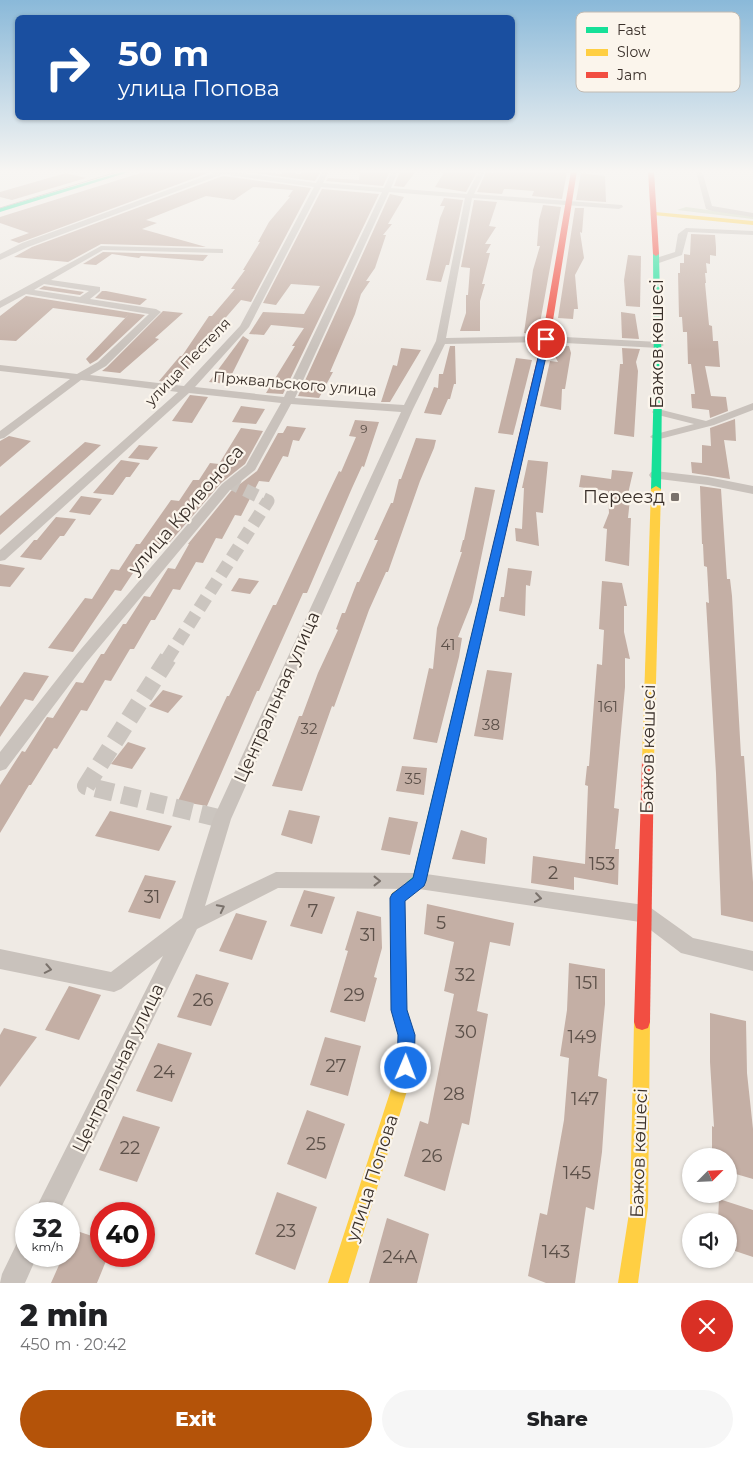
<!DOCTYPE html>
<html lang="en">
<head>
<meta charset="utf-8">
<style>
	:root { --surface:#fff; --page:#f6f6f6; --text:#202124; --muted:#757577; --accent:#b45309 }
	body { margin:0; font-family:Montserrat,sans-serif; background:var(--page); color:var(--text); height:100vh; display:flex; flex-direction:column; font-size:19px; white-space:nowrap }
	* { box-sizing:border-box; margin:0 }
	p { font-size:16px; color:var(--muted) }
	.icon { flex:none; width:28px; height:28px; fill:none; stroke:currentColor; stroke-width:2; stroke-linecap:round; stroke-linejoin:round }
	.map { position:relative; height:1283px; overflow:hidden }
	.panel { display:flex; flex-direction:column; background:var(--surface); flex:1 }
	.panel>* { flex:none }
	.banner { position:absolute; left:15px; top:15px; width:500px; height:105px; border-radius:8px; box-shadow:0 1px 4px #0004; background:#1a4fa0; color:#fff; overflow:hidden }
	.needle { width:32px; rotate:66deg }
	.fabs { position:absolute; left:682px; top:1148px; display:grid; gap:10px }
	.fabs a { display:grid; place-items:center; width:55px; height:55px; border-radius:50%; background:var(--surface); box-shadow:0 1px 4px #0004; font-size:25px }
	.speed { position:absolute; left:15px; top:1202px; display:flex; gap:10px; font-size:25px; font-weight:700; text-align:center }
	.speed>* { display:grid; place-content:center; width:65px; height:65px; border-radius:50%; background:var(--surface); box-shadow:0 1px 4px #0004; line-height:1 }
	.speed small { font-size:12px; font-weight:400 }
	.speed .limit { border:8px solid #d22; background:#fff; color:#111 }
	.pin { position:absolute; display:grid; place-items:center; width:42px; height:42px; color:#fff; margin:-21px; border:2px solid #fff; border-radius:50%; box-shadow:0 1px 5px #0007 }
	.me { position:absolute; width:55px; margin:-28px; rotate:1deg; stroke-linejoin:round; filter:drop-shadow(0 0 4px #0008) }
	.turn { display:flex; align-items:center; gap:18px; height:105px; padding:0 20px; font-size:22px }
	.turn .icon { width:65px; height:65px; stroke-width:2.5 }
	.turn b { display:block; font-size:35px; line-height:42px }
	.round { display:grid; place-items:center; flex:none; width:52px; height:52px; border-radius:26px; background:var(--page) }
	.head { display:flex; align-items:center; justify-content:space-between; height:85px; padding:0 20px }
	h1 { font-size:30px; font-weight:800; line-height:38px }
	.action { display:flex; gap:10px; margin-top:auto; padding:10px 20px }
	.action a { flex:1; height:58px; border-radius:30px; background:var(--accent); color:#fff; font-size:20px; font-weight:800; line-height:58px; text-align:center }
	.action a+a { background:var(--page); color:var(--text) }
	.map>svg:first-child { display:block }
	.green { fill:#d0d5be }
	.building { fill:#c4afa5 }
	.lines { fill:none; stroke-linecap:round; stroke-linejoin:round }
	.street-tunnel-far1 { stroke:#cbc5bf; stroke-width:13; stroke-dasharray:13 7; stroke-linecap:butt }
	.street-tunnel { stroke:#cbc5bf; stroke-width:18; stroke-dasharray:18 9; stroke-linecap:butt }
	.street { fill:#c9c2bc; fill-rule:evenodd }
	.fast { fill:#16e098; fill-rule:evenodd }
	.slow { fill:#ffcf43; fill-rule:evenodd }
	.jam { fill:#f24e42; fill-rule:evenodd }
	.tram { stroke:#b0aba7; stroke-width:1 }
	.oneway { stroke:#7a726c }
	.route { fill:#1a73e8; stroke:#114b97 }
	.poi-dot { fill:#79716b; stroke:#fbf5ec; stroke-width:2 }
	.labels { text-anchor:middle; stroke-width:4.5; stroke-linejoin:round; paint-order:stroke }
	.far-number-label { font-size:12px; fill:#5c5049 }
	.far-street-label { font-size:15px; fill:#3a302a; stroke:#fbf5ec }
	.number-label { font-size:15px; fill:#5c5049 }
	.street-label { font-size:18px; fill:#3a302a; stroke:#fbf5ec }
	.poi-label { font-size:18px; fill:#3a302a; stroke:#fbf5ec; text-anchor:end }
	.near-number-label { font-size:18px; fill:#5c5049 }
	.key { fill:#fbf5ec; stroke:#c1bab2; stroke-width:1 }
	.key-label { font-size:14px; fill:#3a302a }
</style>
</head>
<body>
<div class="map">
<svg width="753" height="1283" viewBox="0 0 753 1283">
	<rect width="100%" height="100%" fill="#efeae4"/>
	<polygon class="green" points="686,207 753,216 753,219 677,210"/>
	<g class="building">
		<polygon points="147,171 210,171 211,172 19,243 10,240 29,233 0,223 0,217"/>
		<polygon points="239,171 263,171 281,174 285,171 300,174 302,171 321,171 315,181"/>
		<polygon points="360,171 390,171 383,186 326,181 328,178 359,180"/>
		<polygon points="400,171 416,171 404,187 394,186"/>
		<polygon points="445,171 462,171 477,172 466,192 435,187"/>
		<polygon points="494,171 567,172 562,199 532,196 534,191 508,189 504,189 502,194 477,192 486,172 493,173"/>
		<polygon points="66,173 86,178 12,200 0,197 0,192"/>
		<polygon points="581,173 605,176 606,202 576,200"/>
		<polygon points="223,176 311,188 251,302 241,300 221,323 207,348 172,383 159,381 180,356 182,356 209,316 212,316 235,289 231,289 245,270 243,270 260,242 258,242 269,222 290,197 288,197 293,190 253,187 234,200 206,196 146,220 157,223 142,229 206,247 101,244 68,262 14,257 32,247"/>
		<polygon points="322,189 379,194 283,394 266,393 295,346 292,346 304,328 271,325 264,335 249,334 263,312 304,314 320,286 291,284 276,305 263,303"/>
		<polygon points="390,194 404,197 388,224 392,224 383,235 386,235 375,268 366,281 370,281 361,294 355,314 330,372 333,372 319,398 298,396"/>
		<polygon points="444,198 463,200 449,265 446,265 441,282 426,280 440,218 445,206 440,206"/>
		<polygon points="474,200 497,202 489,226 496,227 485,244 491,244 486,253 490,253 482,284 485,284 480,301 480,331 460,331 466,313 466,295 468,295 470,268 461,267"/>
		<polygon points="543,205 561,207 538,334 524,333 533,270 540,246 537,246 539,220"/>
		<polygon points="575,208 584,208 582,233 580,232 584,258 575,275 578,309 574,309 573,319 558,318"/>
		<polygon points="691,234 715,235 716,247 716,256 710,255 710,264 706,263 707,273 705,273 706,283 705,283 709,325 712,326 713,341 718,341 720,367 705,366 711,396 726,397 728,411 710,418 709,410 692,408 691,394 695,394 691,364 688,364 687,332 683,332 682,317 679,317 678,273 680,273 680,263 684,263 684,254 690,255"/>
		<polygon points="103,252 208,255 203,261 141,256 139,258 112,254 96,265 83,264"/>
		<polygon points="628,255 641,256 640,307 626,306 624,280"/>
		<polygon points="44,286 84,292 80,295 39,289"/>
		<polygon points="102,291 106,291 147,299 140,305 95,298"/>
		<polygon points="26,296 145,315 97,360 90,364 86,359 129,314 125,318 53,308 16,341 0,340 0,316"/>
		<polygon points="163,311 183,313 155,338 159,339 120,373 102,371 107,367"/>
		<polygon points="621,312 635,314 639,339 622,338"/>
		<polygon points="243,336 249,340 227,384 209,382"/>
		<polygon points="450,346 455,346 456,384 454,384 450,399 448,399 441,415 424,413 434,387 438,388 439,374 443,374"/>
		<polygon points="553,346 569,346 571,353 565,389 562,389 561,410 540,406 550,361 558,362 552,351"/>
		<polygon points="401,348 421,350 390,402 381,402 393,365 397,366"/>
		<polygon points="622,348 640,349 636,362 638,371 634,437 614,434 620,364 623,364"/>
		<polygon points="516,358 532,360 513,435 498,433"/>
		<polygon points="190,395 208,397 192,423 172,421"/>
		<polygon points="241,406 265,409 256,424 232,422"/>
		<polygon points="735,419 736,441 724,440 730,479 692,473 691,462 702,463 702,445 711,446 710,428"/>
		<polygon points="355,420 379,422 364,467 362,466 352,488 307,593 303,593 259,691 257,691 207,806 178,801 227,696 229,696 273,605 276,605 328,494 339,471 341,472 356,437 349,436"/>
		<polygon points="287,426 306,428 299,441 293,440 288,457 283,456 269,482 259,481 241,516 235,515 222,539 216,538 203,563 196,562 180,590 173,589 155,620 151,620 134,649 130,649 111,681 105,680 87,711 81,710 57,749 54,748 31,785 29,785 0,833 0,785 22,751 25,752 47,717 53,718 76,682 83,683 101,654 104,654 123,624 126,624 144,596 150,597 168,568 175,569 189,544 188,544 231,491 257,471 278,433 283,433"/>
		<polygon points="241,428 263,431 245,464 221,483 170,542 162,541 147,565 139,564 121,591 115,590 73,652 48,648 85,598 92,599 111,569 119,570 136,544 140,544 171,500 179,501 193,480 199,480 210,463 219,464"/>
		<polygon points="9,436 31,441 0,467 0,441"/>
		<polygon points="416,438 436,440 434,448 420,481 388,572 386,572 369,610 334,707 332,706 302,791 272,786 299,716 302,716 318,673 338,630 336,629 342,613 345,613 357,582 359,582 378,540 374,540 391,503 393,503 399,479 401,479"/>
		<polygon points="85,442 101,445 0,535 0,516"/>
		<polygon points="139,445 158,447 148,460 128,458"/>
		<polygon points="121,460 140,463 130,477 126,477 113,495 93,493"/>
		<polygon points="528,460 548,462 543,513 536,512 539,546 516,541 515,528 522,529 524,488 522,488"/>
		<polygon points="612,470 633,472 627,498 630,499 628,518 631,518 629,566 605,561 607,529 603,528 609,513 608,491 579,487 581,475 611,479"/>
		<polygon points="700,486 721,489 727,579 730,579 732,596 741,756 744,756 753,882 753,922 721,915 716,773 706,602 709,603 707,567 704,566 703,544 702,544"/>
		<polygon points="475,487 495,490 472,602 458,637 462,638 459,657 437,743 413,739 429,668 433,669 437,628 462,552 460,552 463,540 464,540"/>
		<polygon points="81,496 102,499 90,515 69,512"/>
		<polygon points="56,517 76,519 64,536 60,536 41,560 20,557 34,540 37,540"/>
		<polygon points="0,564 25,568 10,587 0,586"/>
		<polygon points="508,568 532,571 530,586 526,585 525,616 499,611 501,597 504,597"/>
		<polygon points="239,578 259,581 250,594 231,591"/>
		<polygon points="602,581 622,583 627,606 624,606 624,632 630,659 625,658 625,687 614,808 619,809 615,849 619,849 618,885 574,877 574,890 531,883 533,856 585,864 588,786 585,785 587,766 589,766 597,664 602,665 604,630 599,629"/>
		<polygon points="487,670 512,673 503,740 474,736"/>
		<polygon points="24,672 49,676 33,701 25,699 0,737 0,707"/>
		<polygon points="163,690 183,696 168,713 149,706"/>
		<polygon points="128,742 146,748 132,769 111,764"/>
		<polygon points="402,766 427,768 424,795 396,791"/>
		<polygon points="289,810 320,816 312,844 281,835"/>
		<polygon points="110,811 172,826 159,851 95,836"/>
		<polygon points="389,817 418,822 410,855 381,850"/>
		<polygon points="461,830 487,838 485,864 452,859"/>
		<polygon points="145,875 176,881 160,919 128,912"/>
		<polygon points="304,890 335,897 322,934 290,926"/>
		<polygon points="427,904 514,923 510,946 490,942 477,1011 488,1014 469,1125 462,1123 445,1191 404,1176 420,1121 428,1124 454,994 444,991 454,942 424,934"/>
		<polygon points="357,911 381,917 382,948 374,977 377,978 365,1022 330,1012 348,951 345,950"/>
		<polygon points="236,913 267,921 252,960 219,951"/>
		<polygon points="569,963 605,969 605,1004 598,1076 607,1079 602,1152 594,1210 586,1207 575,1283 546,1283 528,1276 540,1213 547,1215 564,1120 569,1058 560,1056 567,1010"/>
		<polygon points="196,974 229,983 211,1026 177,1017"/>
		<polygon points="69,986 101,995 79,1040 45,1030"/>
		<polygon points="710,1013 746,1021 747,1073 753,1129 753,1179 729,1172 729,1156 712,1156 712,1126 714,1127 710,1062"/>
		<polygon points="4,1028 37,1037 0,1087 0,1035"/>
		<polygon points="325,1037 361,1046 348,1096 310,1085"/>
		<polygon points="158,1043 192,1053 172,1102 136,1091"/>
		<polygon points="307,1110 345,1124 326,1179 287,1164"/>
		<polygon points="123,1116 160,1127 137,1182 99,1170"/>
		<polygon points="277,1192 317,1207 295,1270 255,1254"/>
		<polygon points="719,1199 753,1210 753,1257 729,1249 729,1221 718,1221"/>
		<polygon points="387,1218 429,1234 417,1283 369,1283"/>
		<polygon points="74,1230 101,1239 101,1256 108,1256 97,1283 51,1283 63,1256 69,1256 69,1243"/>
	</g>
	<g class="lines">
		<polyline class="street-tunnel-far1" points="167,659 268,501 231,483"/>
		<polyline class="street-tunnel" points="168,658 86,786 222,819"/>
		<g class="street">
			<path d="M212,171H228L316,183L323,171H329L323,183L384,188L392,171H398L391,188L467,194L479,171H485L474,194L622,205L623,207L619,209L472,198L446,338L546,336L659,342L664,345L659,348L546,342L445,344L413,409L231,819L205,906L276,872L419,873L644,905L651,908L693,938L753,951V971L681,953L640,922L419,889L278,888L197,929L58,1214H33L163,956L121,989L114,992L0,969V949L111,972L182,918L213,819L401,412L291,404L255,470L230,490L86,663L6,769L0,771V752L76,655L222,484L246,465L281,403L189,393L5,560L0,561V550L178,392L81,380L4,438L0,439V431L70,379L0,371V365L77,374L98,362L149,314L26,294L0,308V301L101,246L223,249V253H220L103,250L51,280L100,287V291L90,299L156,309L161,312L106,366L90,375L184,386L240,326L314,187L223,174L28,247L0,260V254L22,243L214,173ZM321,187L382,192L284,397L195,387L249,327ZM389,192L465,198L436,341L404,405L295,398ZM44,284L89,291L80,297L34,290Z"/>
			<polygon points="696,171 702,171 712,206 753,213 753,217 712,211 706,209"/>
			<polygon points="686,228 753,231 753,235 688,232 682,255 659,263 653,263 653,259 675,252 678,234"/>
			<polygon points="753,403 753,410 714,425 656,440 650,437 652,435 694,424 654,414 652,412 654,410 658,409 706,421"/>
			<polygon points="655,471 708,477 753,486 753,494 708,485 651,478 649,475 651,472"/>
			<polygon points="26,1239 26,1256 37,1256 25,1283 0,1283 2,1274 17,1243"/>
		</g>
		<g class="fast">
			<polygon points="125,171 132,171 0,212 0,208"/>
			<polygon points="656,252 659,254 662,382 661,489 656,492 651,489 654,382 653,254"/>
			<polygon points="494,559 499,562 426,881 424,885 412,892 407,890 405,886 407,882 413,877 489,562"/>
		</g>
		<g class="slow">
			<polygon points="655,212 753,221 753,225 653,215"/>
			<polygon points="656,486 661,489 654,760 653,764 648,765 643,764 642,760 651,489"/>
			<polygon points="412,880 417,882 419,886 417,890 404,901 407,1009 414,1035 414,1068 348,1283 328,1283 398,1068 398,1035 391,1009 390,898 392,893"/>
			<polygon points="642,1014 648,1016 650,1022 648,1207 638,1283 618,1283 630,1207 634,1022 636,1016"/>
		</g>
		<g class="jam">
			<polygon points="571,171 577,171 550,339 499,562 494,565 489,562 542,339"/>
			<polygon points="648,171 654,171 659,254 656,256 653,254"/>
			<polygon points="648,755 653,756 654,760 650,1022 648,1028 642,1030 636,1028 634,1022 642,760 643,756"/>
		</g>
		<polyline class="tram" points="0,208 120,171"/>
	</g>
	<defs><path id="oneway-chevron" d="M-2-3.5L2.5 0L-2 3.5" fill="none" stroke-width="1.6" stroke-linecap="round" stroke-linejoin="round" transform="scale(1.25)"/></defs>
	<g class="oneway">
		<use href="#oneway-chevron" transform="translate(377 881)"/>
		<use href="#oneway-chevron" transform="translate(538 898) rotate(8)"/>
		<use href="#oneway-chevron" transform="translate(221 908) rotate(-27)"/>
		<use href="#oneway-chevron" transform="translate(48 969) rotate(11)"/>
	</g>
	<linearGradient id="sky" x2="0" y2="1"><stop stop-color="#8ab9d9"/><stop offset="0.49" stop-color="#f8f6f3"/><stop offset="1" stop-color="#f8f6f3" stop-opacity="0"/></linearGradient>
	<rect width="753" height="350" fill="url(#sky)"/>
	<polygon class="route" points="543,337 550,339 426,881 424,886 405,901 407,1010 415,1035 414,1068 412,1074 406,1077 400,1074 397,1068 398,1035 391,1010 390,898 392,894 413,878"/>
	<rect class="poi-dot" x="670" y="492" width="10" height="10" rx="2.5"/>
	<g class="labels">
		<g class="far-number-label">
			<text x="364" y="433">9</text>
		</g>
		<g class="far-street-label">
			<text transform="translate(188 362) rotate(-46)" y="5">улица Пестеля</text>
			<text transform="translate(295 384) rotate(5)" y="5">Пржвальского улица</text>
		</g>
		<g class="number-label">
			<text x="448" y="650">41</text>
			<text x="608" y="712">161</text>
			<text x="491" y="730">38</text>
			<text x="309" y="734">32</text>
			<text x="413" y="784">35</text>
		</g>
		<g class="street-label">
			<text transform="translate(657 344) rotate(-90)" y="6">Бажов көшесі</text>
			<text transform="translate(186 510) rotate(-49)" y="6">улица Кривоноса</text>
			<text transform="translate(277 697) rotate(-66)" y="6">Центральная улица</text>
			<text transform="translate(648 749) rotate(-89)" y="6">Бажов көшесі</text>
			<text transform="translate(118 1068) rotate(-64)" y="6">Центральная улица</text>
			<text transform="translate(639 1153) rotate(-88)" y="6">Бажов көшесі</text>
			<text transform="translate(372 1178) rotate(-72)" y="6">улица Попова</text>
		</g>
		<g class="poi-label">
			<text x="665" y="503">Переезд</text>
		</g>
		<g class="near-number-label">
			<text x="602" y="870">153</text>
			<text x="553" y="879">2</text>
			<text x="152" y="903">31</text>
			<text x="313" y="917">7</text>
			<text x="441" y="929">5</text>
			<text x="368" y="941">31</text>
			<text x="465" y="981">32</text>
			<text x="587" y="989">151</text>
			<text x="354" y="1001">29</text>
			<text x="203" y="1006">26</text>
			<text x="466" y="1038">30</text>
			<text x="582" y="1043">149</text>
			<text x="336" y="1072">27</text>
			<text x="164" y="1078">24</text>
			<text x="454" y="1100">28</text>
			<text x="585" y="1105">147</text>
			<text x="316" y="1150">25</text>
			<text x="130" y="1154">22</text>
			<text x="432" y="1162">26</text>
			<text x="577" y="1179">145</text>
			<text x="286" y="1237">23</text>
			<text x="556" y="1258">143</text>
			<text x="400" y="1263">24А</text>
		</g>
	</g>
	<rect x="576" y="12" width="164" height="80" rx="8" class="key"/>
	<rect x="586" y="27" width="22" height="6" fill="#16e098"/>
	<rect x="586" y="49" width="22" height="7" fill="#ffcf43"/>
	<rect x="586" y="72" width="22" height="6" fill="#f24e42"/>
	<g class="key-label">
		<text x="617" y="35">Fast</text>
		<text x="617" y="57">Slow</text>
		<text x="617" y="80">Jam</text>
	</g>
</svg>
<div class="fabs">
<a><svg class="needle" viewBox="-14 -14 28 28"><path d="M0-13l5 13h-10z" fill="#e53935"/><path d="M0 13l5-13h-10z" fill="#757577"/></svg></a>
<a><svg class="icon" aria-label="sound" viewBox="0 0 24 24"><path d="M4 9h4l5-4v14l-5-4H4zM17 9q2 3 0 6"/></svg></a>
</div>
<div class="speed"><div>32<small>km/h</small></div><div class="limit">40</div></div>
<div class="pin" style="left:546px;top:339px;background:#d93025"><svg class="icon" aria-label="arrive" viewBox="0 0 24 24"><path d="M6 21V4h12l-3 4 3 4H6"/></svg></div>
<svg class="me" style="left:406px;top:1068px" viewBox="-20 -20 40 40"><circle r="17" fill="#1a73e8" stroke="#fff" stroke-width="3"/><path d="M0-11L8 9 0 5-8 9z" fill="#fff"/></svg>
<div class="banner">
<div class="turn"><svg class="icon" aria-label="right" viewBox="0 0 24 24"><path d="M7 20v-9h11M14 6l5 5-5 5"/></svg><div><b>50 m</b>улица Попова</div></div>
</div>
</div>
<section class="panel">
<div class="head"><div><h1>2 min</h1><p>450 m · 20:42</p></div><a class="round" style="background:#d93025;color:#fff"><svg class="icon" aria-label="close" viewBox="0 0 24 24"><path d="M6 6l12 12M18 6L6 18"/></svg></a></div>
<div class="action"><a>Exit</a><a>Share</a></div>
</section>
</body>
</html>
